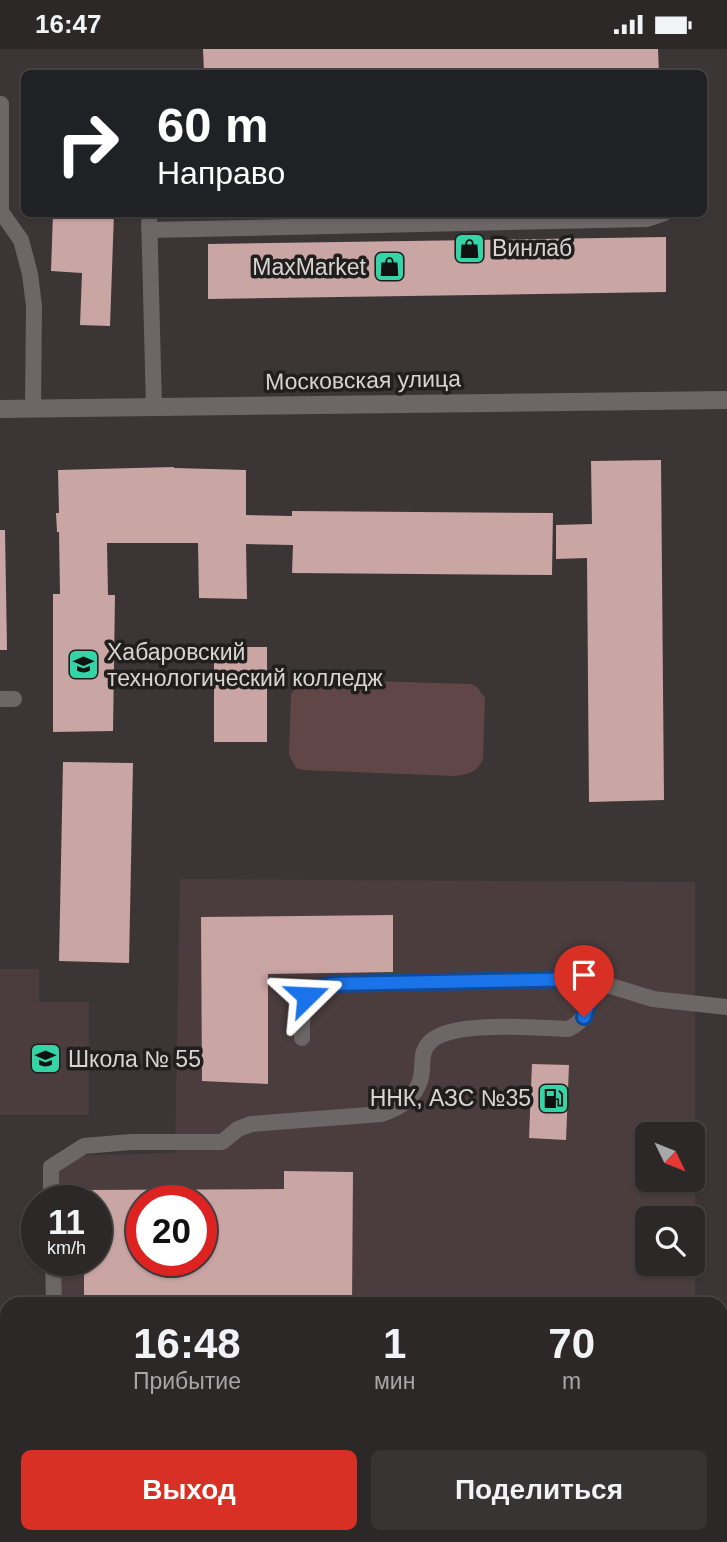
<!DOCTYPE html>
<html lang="ru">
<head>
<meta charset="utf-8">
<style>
	:root { --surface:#2d2828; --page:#393434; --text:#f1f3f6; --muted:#a7a6a8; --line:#484445; --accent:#d93025 }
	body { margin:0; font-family:Arial,sans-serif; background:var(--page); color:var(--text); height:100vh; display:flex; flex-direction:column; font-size:26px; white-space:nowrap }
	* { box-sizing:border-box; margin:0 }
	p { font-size:23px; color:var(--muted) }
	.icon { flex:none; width:38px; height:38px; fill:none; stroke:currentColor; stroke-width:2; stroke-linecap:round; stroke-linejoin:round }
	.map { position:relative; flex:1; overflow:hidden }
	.panel { position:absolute; left:0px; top:1248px; width:728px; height:247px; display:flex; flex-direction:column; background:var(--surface); border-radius:21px 21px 0 0; box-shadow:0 2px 5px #0004,0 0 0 2px var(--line) }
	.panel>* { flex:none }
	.banner { position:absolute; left:21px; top:21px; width:686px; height:147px; border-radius:10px; box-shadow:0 2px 5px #0004,0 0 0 2px var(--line); background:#202124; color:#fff; overflow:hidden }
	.needle { width:46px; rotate:133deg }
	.controls { position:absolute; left:635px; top:1073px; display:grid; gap:14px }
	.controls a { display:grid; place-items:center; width:70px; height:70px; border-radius:10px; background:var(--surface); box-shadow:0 2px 5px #0004,0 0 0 2px var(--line); font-size:35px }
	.speed { position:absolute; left:21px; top:1136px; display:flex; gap:14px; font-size:35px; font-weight:700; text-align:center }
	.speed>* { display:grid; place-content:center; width:91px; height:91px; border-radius:50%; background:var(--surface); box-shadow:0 2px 5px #0004,0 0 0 2px var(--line); line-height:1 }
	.speed small { font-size:18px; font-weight:400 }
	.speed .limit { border:10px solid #d22; background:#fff; color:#111 }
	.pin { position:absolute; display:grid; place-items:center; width:60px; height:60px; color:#fff; margin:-72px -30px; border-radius:50% 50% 50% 0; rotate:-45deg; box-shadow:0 0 7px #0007 }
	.pin .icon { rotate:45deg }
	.me { position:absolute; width:77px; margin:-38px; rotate:69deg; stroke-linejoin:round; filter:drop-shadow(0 0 5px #0008) }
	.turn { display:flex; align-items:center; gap:24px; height:147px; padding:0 21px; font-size:32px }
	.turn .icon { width:91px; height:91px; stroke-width:2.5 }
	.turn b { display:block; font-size:49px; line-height:60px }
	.eta { display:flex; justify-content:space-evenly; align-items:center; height:119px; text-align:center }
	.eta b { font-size:42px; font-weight:700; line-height:49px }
	.cta { display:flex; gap:14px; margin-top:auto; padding:14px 21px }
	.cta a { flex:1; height:80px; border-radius:10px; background:var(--accent); color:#fff; font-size:28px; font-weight:700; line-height:80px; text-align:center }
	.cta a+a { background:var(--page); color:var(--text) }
	.status { display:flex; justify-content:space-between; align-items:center; height:49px; padding:0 35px; background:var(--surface); direction:ltr }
	.status svg { height:19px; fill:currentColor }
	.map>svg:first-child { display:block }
	.built { fill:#4b3d3d; fill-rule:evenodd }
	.green { fill:#604646 }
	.building { fill:#c9a5a4; fill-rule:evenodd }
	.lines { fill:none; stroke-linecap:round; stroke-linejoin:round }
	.service { stroke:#6d6666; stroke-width:16 }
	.tertiary { stroke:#6d6666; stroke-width:18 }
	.route-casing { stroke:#114b97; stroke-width:18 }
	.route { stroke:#1a73e8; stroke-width:12 }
	.labels { text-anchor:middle; stroke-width:7; stroke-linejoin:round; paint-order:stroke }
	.poi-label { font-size:23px; fill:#d8d4d4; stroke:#211e1e; text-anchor:start }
	.street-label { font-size:23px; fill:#d8d4d4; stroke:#211e1e }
</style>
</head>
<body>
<div class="status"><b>16:47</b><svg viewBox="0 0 49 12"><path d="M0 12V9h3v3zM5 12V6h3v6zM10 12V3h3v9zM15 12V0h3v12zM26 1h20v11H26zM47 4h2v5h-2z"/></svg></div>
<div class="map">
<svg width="727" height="1493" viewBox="0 0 727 1493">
	<rect width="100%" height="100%" fill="#3c3535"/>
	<g class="built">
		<path d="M180,830L695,833V1255H59V1211H96V1152L57,1151L56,1107L175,1104ZM648,1085H693V1130H648ZM142,1152H201V1211H142ZM648,1169H693V1214H648Z"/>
		<polygon points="0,920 39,920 39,953 89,953 89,1066 0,1066"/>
		<rect x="64" y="1488" width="631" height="5"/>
	</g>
	<path class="green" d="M306,630L471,635L477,638L485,649L483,710C477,724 468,725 455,727L304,721L296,719L289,706L291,645L299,634Z"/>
	<g class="building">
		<polygon points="203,0 658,0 659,24 204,24"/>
		<polygon points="53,164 114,164 110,277 80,276 82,224 51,222"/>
		<polygon points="666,188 666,243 208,250 208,195"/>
		<polygon points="661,411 664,751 589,753 587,509 556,510 556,476 592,475 591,412"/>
		<polygon points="174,418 174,419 246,421 246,466 292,467 292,462 553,464 552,526 292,524 293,496 246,495 247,550 199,549 198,494 107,494 108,546 115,546 113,682 53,683 53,545 60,545 59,483 57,483 56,464 59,464 58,421"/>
		<polygon points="0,481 5,481 7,601 0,601"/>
		<rect x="214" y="598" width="53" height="95"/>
		<polygon points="63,713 133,714 129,914 59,912"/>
		<polygon points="393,866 393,923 268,925 268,1035 202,1032 201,868"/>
		<polygon points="532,1015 569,1016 566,1091 529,1089"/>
		<path d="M284,1122L353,1123L352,1255H84V1211H96V1152H84V1141L284,1140ZM142,1152H201V1211H142Z"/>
		<polygon points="73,1488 160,1488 160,1493 74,1493"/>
		<polygon points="192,1488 366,1488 367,1493 192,1493"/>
		<rect x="635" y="1488" width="32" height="5"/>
	</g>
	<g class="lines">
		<g class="service">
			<polyline points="1,55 1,163 21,191 30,225 34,257 33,360"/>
			<polyline points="149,164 154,358"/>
			<polyline points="149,181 647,170 665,164"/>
			<polyline points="0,650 14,650"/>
			<path d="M302,989C302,959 301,944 333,935L588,930L653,950L727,958"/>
			<path d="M51,1152V1118L84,1097L131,1093H222L238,1080L251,1075L381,1065C398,1060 414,1050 420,1032C425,1016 418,1004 431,992C454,971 537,979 568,980C590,971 588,951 588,930"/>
			<polyline points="53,1211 54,1255"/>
			<polyline points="176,1488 177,1493"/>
			<polyline points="420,1488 420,1493"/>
		</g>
		<polyline class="tertiary" points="0,360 727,351"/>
	</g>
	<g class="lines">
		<defs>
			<polyline id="route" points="307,947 319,939 333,935 588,930 588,955 584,968"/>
		</defs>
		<use href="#route" class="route-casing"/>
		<use href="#route" class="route"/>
	</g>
	<defs>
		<symbol id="shop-square" viewBox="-11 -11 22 22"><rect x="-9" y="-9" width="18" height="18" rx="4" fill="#35d4a7" stroke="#211e1e"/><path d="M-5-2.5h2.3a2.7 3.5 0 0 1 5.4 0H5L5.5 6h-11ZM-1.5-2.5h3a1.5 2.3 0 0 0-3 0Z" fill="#111"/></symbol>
		<symbol id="university-square" viewBox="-11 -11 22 22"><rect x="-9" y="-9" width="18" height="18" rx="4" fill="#35d4a7" stroke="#211e1e"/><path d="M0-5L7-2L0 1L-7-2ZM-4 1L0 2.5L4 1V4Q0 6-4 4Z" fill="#111"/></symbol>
		<symbol id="school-square" viewBox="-11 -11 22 22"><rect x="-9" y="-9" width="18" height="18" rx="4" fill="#35d4a7" stroke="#211e1e"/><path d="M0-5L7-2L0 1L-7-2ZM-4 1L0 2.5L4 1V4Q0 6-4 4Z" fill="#111"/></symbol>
		<symbol id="fuel-square" viewBox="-11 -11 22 22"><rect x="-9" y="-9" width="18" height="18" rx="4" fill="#35d4a7" stroke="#211e1e"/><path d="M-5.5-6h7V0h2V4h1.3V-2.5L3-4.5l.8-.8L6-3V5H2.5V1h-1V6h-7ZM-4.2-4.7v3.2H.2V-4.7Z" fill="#111"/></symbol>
	</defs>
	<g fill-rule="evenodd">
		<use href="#shop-square" x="452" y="182" width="35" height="35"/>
		<use href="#shop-square" x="372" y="200" width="35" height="35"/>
		<use href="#university-square" x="66" y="598" width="35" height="35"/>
		<use href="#school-square" x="28" y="992" width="35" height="35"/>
		<use href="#fuel-square" x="536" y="1032" width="35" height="35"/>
	</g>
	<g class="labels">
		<g class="poi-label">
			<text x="492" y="207">Винлаб</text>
			<text x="366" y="226" text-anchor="end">MaxMarket</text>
			<text x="107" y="611">Хабаровский<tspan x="107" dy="26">технологический колледж</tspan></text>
			<text x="68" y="1018">Школа № 55</text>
			<text x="531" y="1057" text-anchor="end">ННК, АЗС №35</text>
		</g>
		<g class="street-label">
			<text transform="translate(363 331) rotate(-1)" y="8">Московская улица</text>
		</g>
	</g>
</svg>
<div class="controls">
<a><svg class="needle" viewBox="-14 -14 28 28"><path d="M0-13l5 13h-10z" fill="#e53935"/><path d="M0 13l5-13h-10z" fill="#a7a6a8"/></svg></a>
<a><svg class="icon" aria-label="search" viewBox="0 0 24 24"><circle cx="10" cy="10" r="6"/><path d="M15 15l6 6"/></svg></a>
</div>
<div class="speed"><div>11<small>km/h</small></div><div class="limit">20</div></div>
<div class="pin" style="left:584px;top:968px;background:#d93025"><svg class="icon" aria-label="arrive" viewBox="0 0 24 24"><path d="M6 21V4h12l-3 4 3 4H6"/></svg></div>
<svg class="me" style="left:307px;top:947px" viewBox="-20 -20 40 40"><path d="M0-17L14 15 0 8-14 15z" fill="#1a73e8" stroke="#fff" stroke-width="4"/></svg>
<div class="banner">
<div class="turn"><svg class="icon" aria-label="right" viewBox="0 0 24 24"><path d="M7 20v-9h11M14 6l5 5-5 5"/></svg><div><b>60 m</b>Направо</div></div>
</div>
<section class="panel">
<div class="eta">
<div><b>16:48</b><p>Прибытие</p></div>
<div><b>1</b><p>мин</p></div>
<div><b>70</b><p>m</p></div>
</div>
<div class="cta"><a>Выход</a><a>Поделиться</a></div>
</section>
</div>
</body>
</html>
